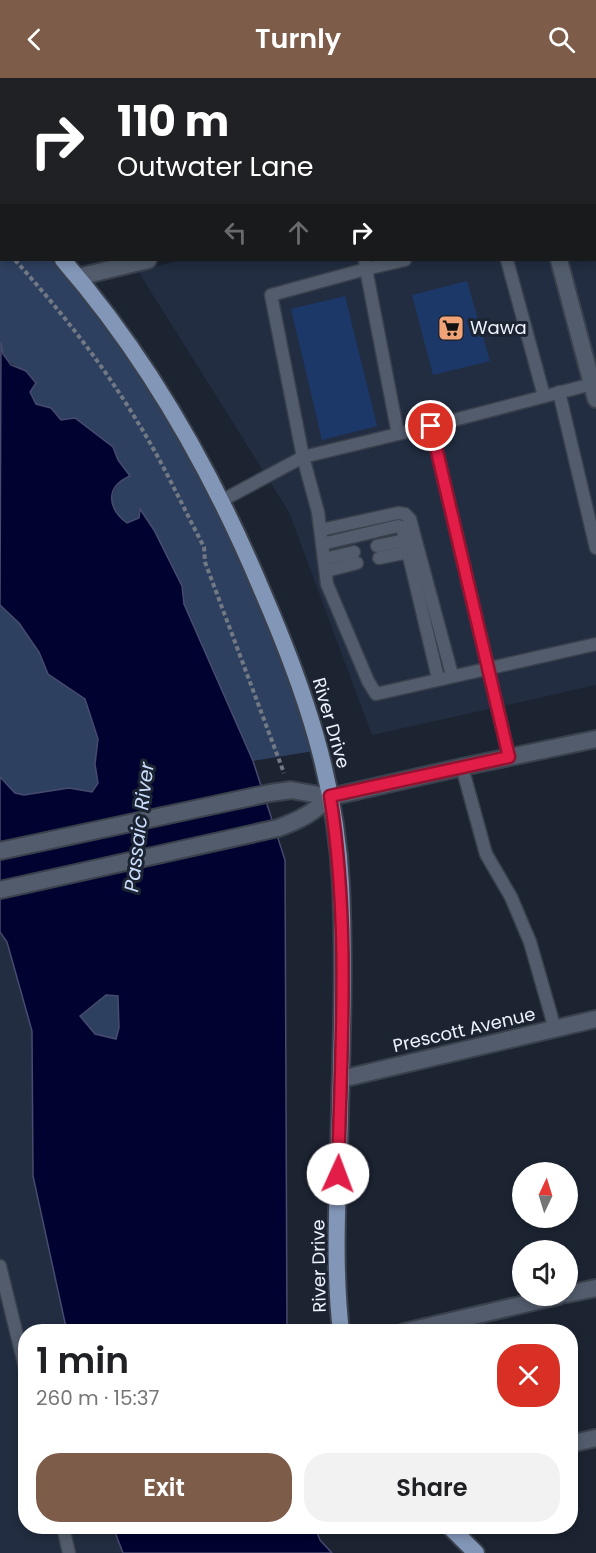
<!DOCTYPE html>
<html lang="en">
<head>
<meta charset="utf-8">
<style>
	:root { --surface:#fff; --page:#f2f2f2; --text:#202124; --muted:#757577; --accent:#7d5c49 }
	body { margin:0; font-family:Poppins,sans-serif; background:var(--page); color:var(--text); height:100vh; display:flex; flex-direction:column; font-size:22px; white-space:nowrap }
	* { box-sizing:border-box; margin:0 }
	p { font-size:20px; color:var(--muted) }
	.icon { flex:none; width:33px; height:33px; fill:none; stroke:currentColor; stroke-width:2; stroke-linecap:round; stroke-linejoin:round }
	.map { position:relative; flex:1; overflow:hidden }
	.drawer { position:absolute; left:18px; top:1246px; width:560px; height:210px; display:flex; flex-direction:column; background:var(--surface); border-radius:24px; box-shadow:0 3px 9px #0003 }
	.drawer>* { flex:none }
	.banner { position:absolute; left:0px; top:0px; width:597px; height:183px; box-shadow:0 3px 9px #0003; background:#202124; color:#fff; overflow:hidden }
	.needle { width:39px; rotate:4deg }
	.tools { position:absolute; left:512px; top:1084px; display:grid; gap:12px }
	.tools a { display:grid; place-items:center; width:66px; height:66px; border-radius:50%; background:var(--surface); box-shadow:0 3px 9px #0003; font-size:30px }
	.pin { position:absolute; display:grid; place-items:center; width:51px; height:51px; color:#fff; margin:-26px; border:3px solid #fff; border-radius:50%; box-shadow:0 2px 6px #0007 }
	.me { position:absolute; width:66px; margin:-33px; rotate:2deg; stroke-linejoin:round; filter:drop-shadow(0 0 4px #0008) }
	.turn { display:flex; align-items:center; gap:21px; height:126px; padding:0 18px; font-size:27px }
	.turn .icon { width:78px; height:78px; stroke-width:2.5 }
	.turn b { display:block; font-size:42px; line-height:51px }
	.lanes { display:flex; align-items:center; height:57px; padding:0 18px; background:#0003; justify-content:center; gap:30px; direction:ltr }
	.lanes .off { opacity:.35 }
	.round { display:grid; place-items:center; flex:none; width:63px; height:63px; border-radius:24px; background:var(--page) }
	.head { display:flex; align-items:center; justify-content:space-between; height:102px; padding:0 18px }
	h1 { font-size:36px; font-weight:600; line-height:45px }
	.button { display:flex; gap:12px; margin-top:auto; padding:12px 18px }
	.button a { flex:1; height:69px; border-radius:24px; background:var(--accent); color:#fff; font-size:24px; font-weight:600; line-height:69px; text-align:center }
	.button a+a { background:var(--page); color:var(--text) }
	header { display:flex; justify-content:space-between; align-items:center; height:78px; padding:0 18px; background:var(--accent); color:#fff; font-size:27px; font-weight:600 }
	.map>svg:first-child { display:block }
	.built { fill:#222d41 }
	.green { fill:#2e405f }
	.water { fill:#000330; stroke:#474b6e; stroke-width:1.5; fill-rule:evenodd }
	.building { fill:#1c3869 }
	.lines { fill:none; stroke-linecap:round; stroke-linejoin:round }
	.service-casing { stroke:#3a404c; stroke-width:15 }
	.minor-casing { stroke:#3a404c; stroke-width:20 }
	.tertiary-casing { stroke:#3a404c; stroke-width:20 }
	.primary-casing { stroke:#3a404c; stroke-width:20 }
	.path { stroke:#727985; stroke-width:4; stroke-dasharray:4.5 3; stroke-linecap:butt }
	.service { stroke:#525c6c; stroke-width:12 }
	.minor { stroke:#525c6c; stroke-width:16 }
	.tertiary { stroke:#525c6c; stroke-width:16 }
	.primary { stroke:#8296b7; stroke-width:16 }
	.route-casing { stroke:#92132f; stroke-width:15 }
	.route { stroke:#e11d48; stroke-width:10 }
	.labels { text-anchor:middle; stroke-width:6; stroke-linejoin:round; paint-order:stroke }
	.poi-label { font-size:18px; fill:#eef3fd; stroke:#1c2432; text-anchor:start }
	.street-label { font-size:18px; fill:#eef3fd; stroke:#1c2432 }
	.water-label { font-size:20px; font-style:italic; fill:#caddfd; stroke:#1c2432 }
</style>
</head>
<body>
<header><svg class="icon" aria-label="back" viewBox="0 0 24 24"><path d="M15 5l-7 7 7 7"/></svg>Turnly<svg class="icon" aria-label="search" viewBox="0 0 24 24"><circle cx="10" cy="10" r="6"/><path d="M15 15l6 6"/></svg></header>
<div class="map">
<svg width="596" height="1475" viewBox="0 0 596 1475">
	<rect width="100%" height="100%" fill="#1c2432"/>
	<g class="built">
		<polygon points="596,74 596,607 372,657 289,434 138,193 182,182 596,182"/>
		<polygon points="0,854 7,864 32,953 33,1098 67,1254 26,1254 26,1449 113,1449 123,1475 0,1475"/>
	</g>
	<g class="green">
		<path d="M0,115L2,182H62L78,199L221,423L320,672L253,683L184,526L182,508L140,432L139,440L127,445C108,430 107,418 123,401L113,369L61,342L51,330L36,326L30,314L26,293C12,288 4,281 0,266Z"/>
		<polygon points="0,527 19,545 39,574 48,596 85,621 98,661 95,686 98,705 92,714 69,710 24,717 15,716 0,699"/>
		<polygon points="106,917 118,918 119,950 116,962 95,956 80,938"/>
	</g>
	<g class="water">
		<path d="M1,264L3,276L11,287L26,293L36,305L30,314L36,326L51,330L61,342L75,340L113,369L118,382L130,398C105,409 107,430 127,445L139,440L140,431L154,452L182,508L184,526L253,683L285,782L287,1254H67L33,1098L32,953L7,864L0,854V699L15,715L24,717L69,710L92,714L98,705L95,686L98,661L85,621L48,596L39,574L19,545L0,527ZM106,917L118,918L119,950L116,961L95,956L80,938Z"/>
		<polygon points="113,1449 315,1449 320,1462 332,1475 123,1475"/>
	</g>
	<g class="building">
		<polygon points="467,203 490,283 433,297 412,217"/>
		<polygon points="345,218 377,348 322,362 291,231"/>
	</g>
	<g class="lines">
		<defs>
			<g id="service">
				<polyline points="365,182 366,191 405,182"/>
				<polyline points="507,182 544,318"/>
				<polyline points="559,314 596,470"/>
				<polyline points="398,356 366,191 271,217 303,379 318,434 327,506 368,603 376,616 596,566"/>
				<polyline points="221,423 303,379 431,348"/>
				<polyline points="321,452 398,435 405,436 410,441 452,597"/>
				<polyline points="322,466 398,448 402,449 438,600"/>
				<polyline points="377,468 406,462"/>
				<polyline points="379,480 409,474"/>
				<polyline points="324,481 354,474"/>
				<polyline points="326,493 357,485"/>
				<polyline points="509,679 431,348 592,306"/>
				<polyline points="462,689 486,776 511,819 530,864 555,951"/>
				<polyline points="0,1188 26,1294"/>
				<polyline points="63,1449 69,1475"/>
			</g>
			<g id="minor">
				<polyline points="512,0 513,2"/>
				<polyline points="559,182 596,321"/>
				<polyline points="78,199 148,182"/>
				<polyline points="341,1001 596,941"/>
				<polyline points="567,1216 596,1210"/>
				<polyline points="404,1254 559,1218"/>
				<polyline points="570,1366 596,1360"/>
			</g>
			<g id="tertiary">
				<polyline points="0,773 270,715 291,712 330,719 462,689 596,661"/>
				<path d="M0,812L278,750C300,742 313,735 330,719"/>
			</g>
			<g id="primary">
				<polyline points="0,111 2,113"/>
				<path d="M63,182C148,280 213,395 263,515C304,610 336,702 341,807C345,894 341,983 339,1071C337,1132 334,1193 341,1254"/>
				<polyline points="450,1449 476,1475"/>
			</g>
		</defs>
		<use href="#service" class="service-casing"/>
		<use href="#minor" class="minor-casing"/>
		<use href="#tertiary" class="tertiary-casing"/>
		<use href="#primary" class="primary-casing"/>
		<g class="path">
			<polyline points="0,165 2,166"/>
			<path d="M15,182C60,232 102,285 137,343C162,383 182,427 204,469L205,484L284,695"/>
		</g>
		<use href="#service" class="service"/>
		<use href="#minor" class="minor"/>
		<use href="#tertiary" class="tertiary"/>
		<use href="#primary" class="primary"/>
	</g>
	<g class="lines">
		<defs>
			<path id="route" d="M338,1096C341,971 350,843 330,718L509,679L431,348"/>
		</defs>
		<use href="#route" class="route-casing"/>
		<use href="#route" class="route"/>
	</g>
	<defs>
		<symbol id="supermarket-square" viewBox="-11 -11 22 22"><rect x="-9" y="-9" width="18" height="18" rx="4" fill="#efa377" stroke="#1c2432"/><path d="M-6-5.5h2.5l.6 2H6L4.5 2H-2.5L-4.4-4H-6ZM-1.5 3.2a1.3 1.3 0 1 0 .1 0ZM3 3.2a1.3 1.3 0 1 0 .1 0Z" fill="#111"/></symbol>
	</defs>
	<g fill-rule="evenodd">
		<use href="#supermarket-square" x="436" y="235" width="30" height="30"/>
	</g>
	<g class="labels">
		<g class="poi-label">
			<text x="470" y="256">Wawa</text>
		</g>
		<g class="street-label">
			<text transform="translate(331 645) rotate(74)" y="6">River Drive</text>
			<text transform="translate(464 952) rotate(-13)" y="6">Prescott Avenue</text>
			<text transform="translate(319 1188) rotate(-91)" y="6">River Drive</text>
		</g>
		<g class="water-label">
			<text transform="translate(139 749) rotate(-83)" y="7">Passaic River</text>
		</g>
	</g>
</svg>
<div class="tools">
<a><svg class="needle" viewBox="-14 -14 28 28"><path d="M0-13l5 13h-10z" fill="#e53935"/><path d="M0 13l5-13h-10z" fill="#757577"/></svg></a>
<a><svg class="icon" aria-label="sound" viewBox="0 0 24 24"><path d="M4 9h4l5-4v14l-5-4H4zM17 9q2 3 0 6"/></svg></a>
</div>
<div class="pin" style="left:431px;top:348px;background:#d93025"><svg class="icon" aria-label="arrive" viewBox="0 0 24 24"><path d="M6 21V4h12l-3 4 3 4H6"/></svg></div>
<svg class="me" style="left:338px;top:1096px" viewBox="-20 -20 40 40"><circle r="19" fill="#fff"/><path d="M0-13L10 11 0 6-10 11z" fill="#e11d48"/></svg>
<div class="banner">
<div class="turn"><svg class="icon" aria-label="right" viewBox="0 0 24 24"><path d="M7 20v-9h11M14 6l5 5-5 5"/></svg><div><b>110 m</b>Outwater Lane</div></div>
<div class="lanes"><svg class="icon off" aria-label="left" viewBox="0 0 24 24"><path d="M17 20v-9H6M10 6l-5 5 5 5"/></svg><svg class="icon off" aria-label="ahead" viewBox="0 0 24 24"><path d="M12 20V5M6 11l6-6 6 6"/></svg><svg class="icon" aria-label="right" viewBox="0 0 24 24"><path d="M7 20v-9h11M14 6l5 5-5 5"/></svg></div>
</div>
<section class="drawer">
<div class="head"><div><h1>1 min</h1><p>260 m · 15:37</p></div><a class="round" style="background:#d93025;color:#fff"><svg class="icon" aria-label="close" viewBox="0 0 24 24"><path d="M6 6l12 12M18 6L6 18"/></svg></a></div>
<div class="button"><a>Exit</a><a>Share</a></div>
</section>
</div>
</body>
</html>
